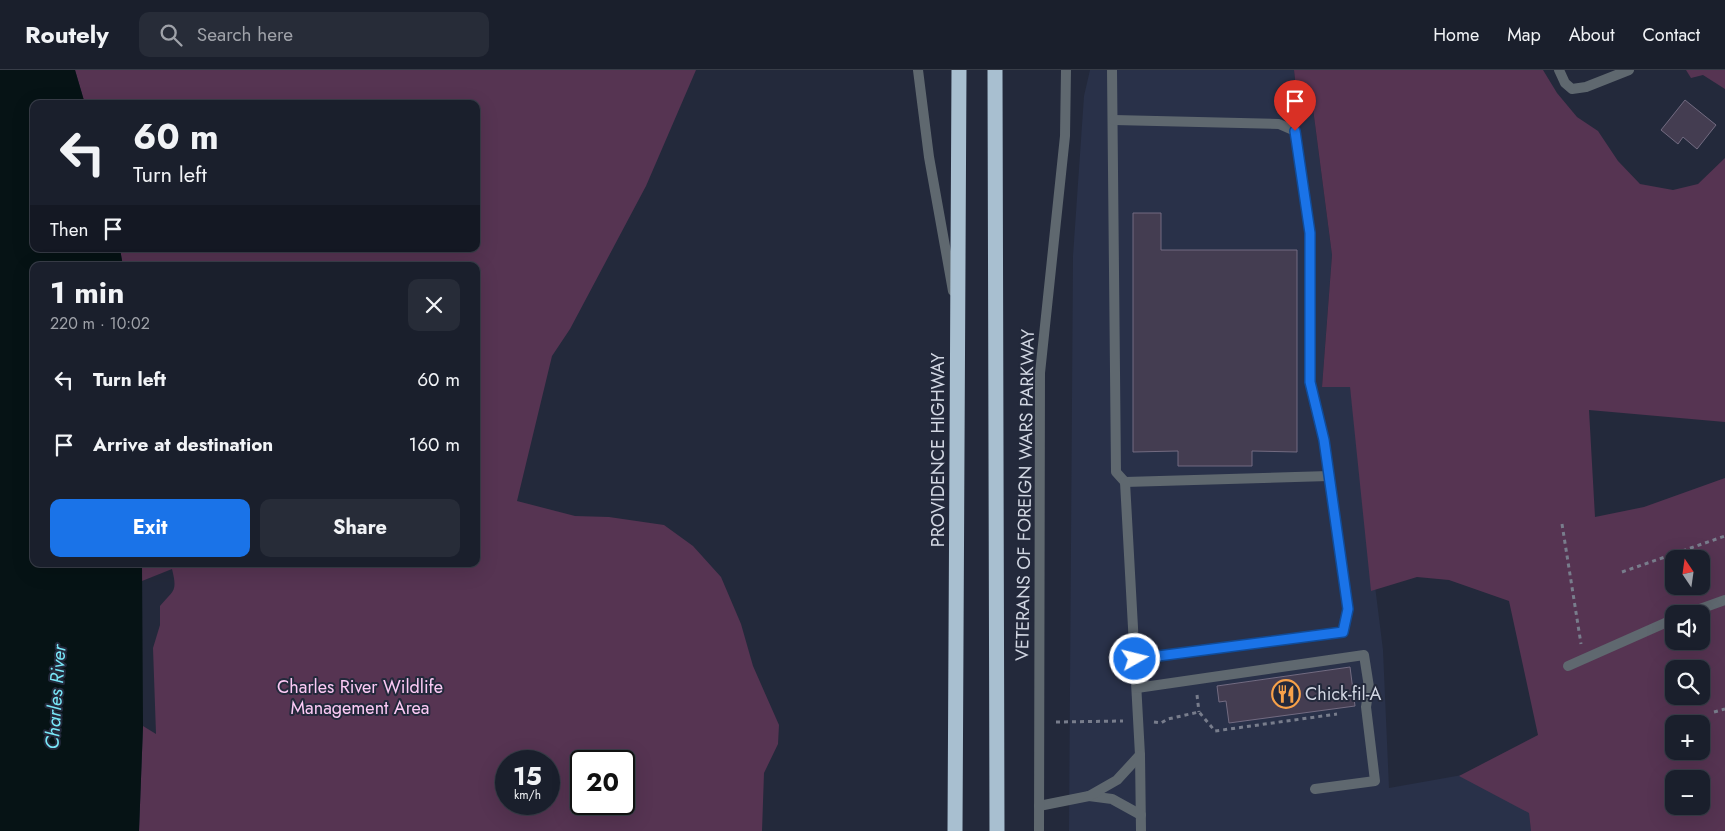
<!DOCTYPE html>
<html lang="en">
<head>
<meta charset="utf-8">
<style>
	:root { --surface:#1a1f2c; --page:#272c38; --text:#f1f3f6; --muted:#9fa2a9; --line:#383d48; --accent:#1a73e8 }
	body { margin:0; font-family:Jost,sans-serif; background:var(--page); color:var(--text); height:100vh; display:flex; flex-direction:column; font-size:19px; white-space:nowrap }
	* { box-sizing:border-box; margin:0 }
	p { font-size:16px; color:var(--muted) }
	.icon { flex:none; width:28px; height:28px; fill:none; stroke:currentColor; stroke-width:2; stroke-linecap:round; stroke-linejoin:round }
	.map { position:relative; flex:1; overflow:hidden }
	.details { position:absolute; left:30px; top:192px; width:450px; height:305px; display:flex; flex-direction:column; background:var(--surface); border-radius:10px; box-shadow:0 5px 20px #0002,0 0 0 1px var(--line) }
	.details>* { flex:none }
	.hud { position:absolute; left:30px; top:30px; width:450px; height:152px; border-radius:10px; box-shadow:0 5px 20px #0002,0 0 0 1px var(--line); background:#1a1f2c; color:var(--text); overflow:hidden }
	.needle { width:32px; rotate:347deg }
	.buttons { position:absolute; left:1665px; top:480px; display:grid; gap:10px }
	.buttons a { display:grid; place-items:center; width:45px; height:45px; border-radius:10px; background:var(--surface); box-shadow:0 5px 20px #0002,0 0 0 1px var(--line); font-size:25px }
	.speed { position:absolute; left:495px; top:680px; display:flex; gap:10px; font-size:25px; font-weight:700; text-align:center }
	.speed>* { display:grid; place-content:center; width:65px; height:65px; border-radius:50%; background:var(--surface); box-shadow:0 5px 20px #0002,0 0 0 1px var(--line); line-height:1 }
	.speed small { font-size:12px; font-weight:400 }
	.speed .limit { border:2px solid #111; border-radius:8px; background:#fff; color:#111 }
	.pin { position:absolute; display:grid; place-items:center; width:42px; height:42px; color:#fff; margin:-51px -21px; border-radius:50% 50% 50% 0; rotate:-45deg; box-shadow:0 0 5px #0007 }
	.pin .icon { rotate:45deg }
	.me { position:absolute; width:55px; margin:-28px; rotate:82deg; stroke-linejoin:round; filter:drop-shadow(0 0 4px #0008) }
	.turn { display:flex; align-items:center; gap:18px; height:105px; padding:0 20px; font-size:22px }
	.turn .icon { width:65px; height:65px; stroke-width:2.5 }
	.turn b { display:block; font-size:35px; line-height:42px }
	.then { display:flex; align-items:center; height:48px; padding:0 20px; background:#0003; gap:10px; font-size:19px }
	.round { display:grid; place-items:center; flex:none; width:52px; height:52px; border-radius:10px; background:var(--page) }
	.summary { display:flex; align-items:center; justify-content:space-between; height:85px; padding:0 20px }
	h1 { font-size:30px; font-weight:700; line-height:38px }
	.cta { display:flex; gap:10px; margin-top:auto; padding:10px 20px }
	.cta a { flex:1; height:58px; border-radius:10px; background:var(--accent); color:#fff; font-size:20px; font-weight:700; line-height:58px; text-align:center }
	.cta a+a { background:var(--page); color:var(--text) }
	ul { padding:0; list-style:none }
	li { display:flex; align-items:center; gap:15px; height:65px; padding:0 20px }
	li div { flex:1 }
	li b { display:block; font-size:19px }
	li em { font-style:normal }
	header { display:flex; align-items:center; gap:30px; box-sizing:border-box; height:70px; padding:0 25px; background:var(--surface); border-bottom:1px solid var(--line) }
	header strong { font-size:24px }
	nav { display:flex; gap:28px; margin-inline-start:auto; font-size:18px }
	.search { width:350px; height:45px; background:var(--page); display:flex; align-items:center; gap:12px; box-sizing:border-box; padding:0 18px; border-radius:10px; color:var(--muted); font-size:19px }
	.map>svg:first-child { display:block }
	.built { fill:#293149 }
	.green { fill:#563452; fill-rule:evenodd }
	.water { fill:#061315 }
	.building { fill:#443d51; stroke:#726b81 }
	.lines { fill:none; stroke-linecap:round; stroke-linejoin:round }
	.path { stroke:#787d8c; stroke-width:3; stroke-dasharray:4 4; stroke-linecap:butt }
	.lane { stroke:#5f686f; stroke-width:10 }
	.street { stroke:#5f686f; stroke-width:10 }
	.highway { stroke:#a8bfd0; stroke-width:15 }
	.route-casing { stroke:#114b97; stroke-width:12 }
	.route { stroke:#1a73e8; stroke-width:9 }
	.labels { text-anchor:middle; stroke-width:4; stroke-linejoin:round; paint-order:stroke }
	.street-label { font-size:18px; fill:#d1d6e2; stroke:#23293b }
	.park-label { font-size:18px; fill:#fccaf5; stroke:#23293b }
	.poi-label { font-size:18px; fill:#d1d6e2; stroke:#23293b; text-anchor:start }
	.water-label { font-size:19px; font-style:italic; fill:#79e8f9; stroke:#23293b }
</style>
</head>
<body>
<header>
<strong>Routely</strong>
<div class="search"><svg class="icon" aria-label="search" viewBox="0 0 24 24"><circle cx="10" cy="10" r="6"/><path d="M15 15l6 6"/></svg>Search here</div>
<nav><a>Home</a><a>Map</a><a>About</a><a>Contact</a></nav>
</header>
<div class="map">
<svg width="1725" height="761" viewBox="0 0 1725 761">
	<rect width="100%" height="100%" fill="#23293b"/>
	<polygon class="built" points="1090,0 1294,0 1296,19 1311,23 1332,185 1322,317 1350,316 1383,580 1389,718 1524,694 1531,761 1069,761 1073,186 1084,26"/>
	<g class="green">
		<path d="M75,0H696L646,116L570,259L552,286L517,431L575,446L609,447L664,455L693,476L721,507L741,554L753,596L779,655L778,674L764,703L762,761H139L143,656L156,664L153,578L160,555V536C173,520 178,523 172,499L142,511V494H476V196H123L120,179H476V34H85ZM506,691H549V734H506ZM581,691H624V734H581Z"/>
		<path d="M1294,0H1543L1557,23L1577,47L1598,61L1618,91L1640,114L1673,120L1698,114L1725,88V352L1589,340L1595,447L1644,437L1725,408V761H1531L1529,743L1459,706L1538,665L1509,531L1449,510L1417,507L1371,521L1350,317H1322L1332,185L1311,23L1296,19ZM1674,489H1701V516H1674ZM1674,544H1701V571H1674ZM1674,599H1701V626H1674ZM1674,654H1701V681H1674ZM1674,709H1701V736H1674Z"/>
		<polygon points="1686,0 1725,0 1725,19 1703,5 1691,8"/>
	</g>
	<polygon class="water" points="0,0 75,0 85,34 34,34 34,179 120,179 123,196 34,196 34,494 142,494 143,656 139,761 0,761"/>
	<g class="building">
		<polygon points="1685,30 1716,55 1697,79 1683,67 1678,74 1661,60"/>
		<polygon points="1133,143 1161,143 1161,180 1297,180 1297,382 1252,381 1252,396 1178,396 1178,381 1133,382"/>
		<polygon points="1350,597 1355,636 1229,653 1226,631 1219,632 1217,616"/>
	</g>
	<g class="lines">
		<g class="path">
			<polyline points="1562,454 1581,574"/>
			<polyline points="1622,502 1725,466"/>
			<polyline points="1197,625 1199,642"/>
			<polyline points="1714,642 1725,639"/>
			<polyline points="1056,652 1123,651"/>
			<polyline points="1154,652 1161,653 1168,649 1199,642 1215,661 1337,644"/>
		</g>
		<g class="lane">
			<polyline points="1112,0 1116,402 1125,412 1329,406"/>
			<polyline points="1114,50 1279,54 1295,61 1310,163 1310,312 1324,370 1348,539 1343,562 1135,589"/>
			<polyline points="1125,412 1140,685 1141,761"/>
			<polyline points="1686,544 1725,530"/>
			<polyline points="1568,596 1674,549"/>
			<polyline points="1137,618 1364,585 1369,617 1366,637 1375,711 1315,719"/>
			<polyline points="1089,726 1112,729 1141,745"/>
			<polyline points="1039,736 1089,726 1117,710 1140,685"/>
		</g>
		<g class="street">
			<polyline points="918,0 929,87 953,221"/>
			<polyline points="1559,0 1565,13 1572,19 1586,17 1629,0"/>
			<polyline points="1039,761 1040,303 1065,66 1066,0"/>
		</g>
		<g class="highway">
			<polyline points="995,0 997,761"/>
			<polyline points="955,761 959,0"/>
		</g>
	</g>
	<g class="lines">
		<defs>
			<polyline id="route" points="1135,589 1343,562 1348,539 1324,370 1310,312 1310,163 1295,61"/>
		</defs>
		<use href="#route" class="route-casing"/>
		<use href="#route" class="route"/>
	</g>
	<defs>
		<symbol id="restaurant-ring" viewBox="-11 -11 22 22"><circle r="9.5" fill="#23293b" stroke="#f7a149" stroke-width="1.5"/><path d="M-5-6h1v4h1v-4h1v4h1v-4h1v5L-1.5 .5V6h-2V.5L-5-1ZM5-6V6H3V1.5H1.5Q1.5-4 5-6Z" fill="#f7a149"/></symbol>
	</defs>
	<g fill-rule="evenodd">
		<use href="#restaurant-ring" x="1270" y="608" width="32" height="32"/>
	</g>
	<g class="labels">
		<g class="street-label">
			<text transform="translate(938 380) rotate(-90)" y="6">PROVIDENCE HIGHWAY</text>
			<text transform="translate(1025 425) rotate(-89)" y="6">VETERANS OF FOREIGN WARS PARKWAY</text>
		</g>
		<g class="park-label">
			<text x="360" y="623">Charles River Wildlife<tspan x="360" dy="21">Management Area</tspan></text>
		</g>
		<g class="poi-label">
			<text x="1305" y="630">Chick-fil-A</text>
		</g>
		<g class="water-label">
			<text transform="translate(55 627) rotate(-86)" y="7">Charles River</text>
		</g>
	</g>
</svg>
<div class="buttons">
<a><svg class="needle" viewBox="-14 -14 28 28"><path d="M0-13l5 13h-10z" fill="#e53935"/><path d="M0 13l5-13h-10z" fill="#9fa2a9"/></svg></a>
<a><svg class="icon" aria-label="sound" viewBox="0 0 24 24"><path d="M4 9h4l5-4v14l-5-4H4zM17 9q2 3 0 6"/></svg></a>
<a><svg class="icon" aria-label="search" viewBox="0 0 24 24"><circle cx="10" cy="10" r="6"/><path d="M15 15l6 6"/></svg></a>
<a>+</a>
<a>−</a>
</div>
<div class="speed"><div>15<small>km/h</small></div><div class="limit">20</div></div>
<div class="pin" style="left:1295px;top:61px;background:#d93025"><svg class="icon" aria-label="arrive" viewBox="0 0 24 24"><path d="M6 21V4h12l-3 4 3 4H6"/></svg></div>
<svg class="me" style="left:1135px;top:589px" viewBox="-20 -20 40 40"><circle r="17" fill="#1a73e8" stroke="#fff" stroke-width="3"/><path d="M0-11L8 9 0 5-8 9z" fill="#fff"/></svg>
<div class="hud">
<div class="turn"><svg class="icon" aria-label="left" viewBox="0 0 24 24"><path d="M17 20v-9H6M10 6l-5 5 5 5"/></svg><div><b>60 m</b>Turn left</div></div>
<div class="then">Then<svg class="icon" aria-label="arrive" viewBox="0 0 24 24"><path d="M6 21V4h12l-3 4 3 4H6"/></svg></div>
</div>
<section class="details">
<div class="summary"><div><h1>1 min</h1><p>220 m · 10:02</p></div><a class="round"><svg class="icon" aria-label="close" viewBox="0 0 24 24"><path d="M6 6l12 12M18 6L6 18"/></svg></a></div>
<ul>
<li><svg class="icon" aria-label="left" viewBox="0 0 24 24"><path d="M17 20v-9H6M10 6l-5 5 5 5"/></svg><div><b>Turn left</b></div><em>60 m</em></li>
<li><svg class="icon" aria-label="arrive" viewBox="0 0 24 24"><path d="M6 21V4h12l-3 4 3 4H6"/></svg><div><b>Arrive at destination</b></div><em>160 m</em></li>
</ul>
<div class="cta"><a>Exit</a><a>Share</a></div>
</section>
</div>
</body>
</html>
